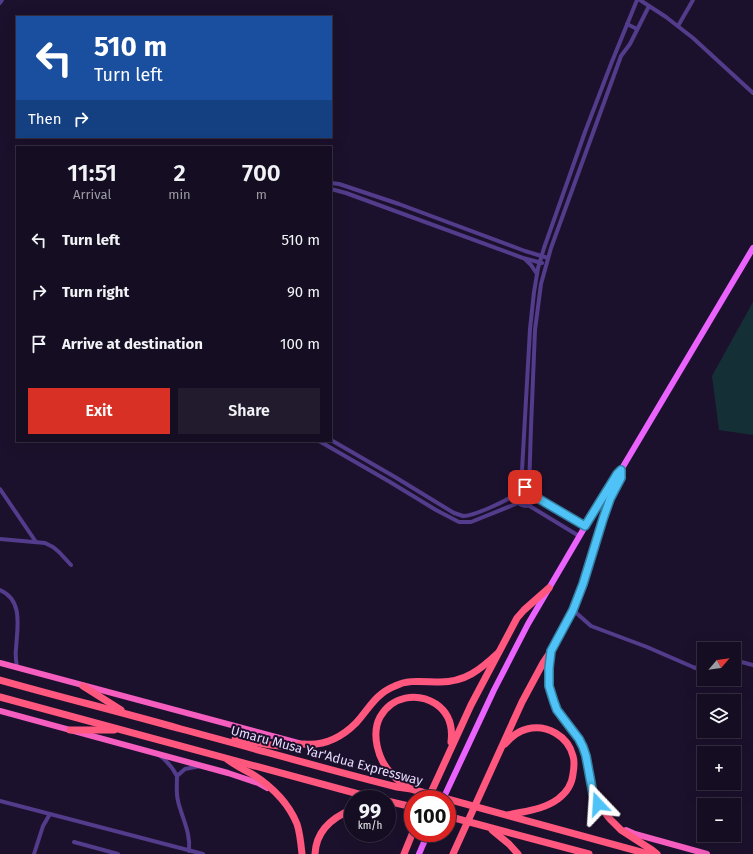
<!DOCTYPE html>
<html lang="en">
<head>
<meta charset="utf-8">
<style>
	:root { --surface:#150d21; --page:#221b2e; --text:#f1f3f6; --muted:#9d9ca5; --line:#342d3f; --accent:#d93025 }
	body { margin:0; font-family:"Fira Sans",sans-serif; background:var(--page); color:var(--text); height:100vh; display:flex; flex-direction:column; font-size:15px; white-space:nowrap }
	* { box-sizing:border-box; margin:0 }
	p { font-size:13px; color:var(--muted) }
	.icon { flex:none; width:22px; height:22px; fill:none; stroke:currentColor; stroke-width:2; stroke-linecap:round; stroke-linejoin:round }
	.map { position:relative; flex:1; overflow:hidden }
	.panel { position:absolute; left:16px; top:146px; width:316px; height:296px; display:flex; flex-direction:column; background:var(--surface); border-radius:0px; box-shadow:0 4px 16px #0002,0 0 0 1px var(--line) }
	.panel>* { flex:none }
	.banner { position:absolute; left:16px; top:16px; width:316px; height:122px; border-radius:0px; box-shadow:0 4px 16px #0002,0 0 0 1px var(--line); background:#1a4fa0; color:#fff; overflow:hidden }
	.needle { width:26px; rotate:62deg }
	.tools { position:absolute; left:697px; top:642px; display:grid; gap:8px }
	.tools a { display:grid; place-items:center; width:44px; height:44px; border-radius:0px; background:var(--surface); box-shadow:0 4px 16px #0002,0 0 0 1px var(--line); font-size:20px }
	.speed { position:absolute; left:344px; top:790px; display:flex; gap:8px; font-size:20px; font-weight:700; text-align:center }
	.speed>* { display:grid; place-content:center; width:52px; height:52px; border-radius:50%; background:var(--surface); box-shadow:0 4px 16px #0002,0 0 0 1px var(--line); line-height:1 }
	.speed small { font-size:10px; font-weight:400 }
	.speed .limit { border:6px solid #d22; background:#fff; color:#111 }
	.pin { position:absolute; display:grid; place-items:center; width:34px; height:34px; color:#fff; margin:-17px; border-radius:8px; box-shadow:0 2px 6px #0006 }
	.me { position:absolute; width:44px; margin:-22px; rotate:340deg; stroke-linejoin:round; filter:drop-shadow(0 0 3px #0008) }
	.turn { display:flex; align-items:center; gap:14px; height:84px; padding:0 12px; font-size:18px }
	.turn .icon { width:52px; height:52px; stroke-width:2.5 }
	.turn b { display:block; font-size:28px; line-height:34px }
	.then { display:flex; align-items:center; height:38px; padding:0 12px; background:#0003; gap:8px; font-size:15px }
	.eta { display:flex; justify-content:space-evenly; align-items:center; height:68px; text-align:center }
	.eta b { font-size:24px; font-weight:600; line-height:28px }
	.cta { display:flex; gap:8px; margin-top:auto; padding:8px 12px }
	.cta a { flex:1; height:46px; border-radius:0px; background:var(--accent); color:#fff; font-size:16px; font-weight:600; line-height:46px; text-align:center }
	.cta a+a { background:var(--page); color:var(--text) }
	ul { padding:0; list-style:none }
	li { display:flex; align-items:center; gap:12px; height:52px; padding:0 12px }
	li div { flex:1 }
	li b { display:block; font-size:15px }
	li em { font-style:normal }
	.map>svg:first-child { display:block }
	.green { fill:#142f36 }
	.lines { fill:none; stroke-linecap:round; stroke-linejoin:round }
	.minor { stroke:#523c8b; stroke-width:4 }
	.primary { stroke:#eb63ff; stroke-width:6 }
	.trunk { stroke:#f55dbe; stroke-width:6 }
	.motorway { stroke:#ff577e; stroke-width:7 }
	.route-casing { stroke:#337fa1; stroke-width:10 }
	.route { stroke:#4fc3f7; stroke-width:7 }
	.labels { text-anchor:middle; stroke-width:4; stroke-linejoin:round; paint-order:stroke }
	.street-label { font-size:13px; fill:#e9dcff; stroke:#1c112c }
</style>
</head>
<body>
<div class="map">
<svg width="753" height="854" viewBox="0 0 753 854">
	<rect width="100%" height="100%" fill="#1c112c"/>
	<polygon class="green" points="753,302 753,435 719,430 712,376"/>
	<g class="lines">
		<g class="minor">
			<polyline points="640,0 666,17 693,38 753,93"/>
			<polyline points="0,3 2,0"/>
			<polyline points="627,24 637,29"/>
			<polyline points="678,26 693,0"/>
			<polyline points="331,183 339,184 399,204 525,251 548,258"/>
			<polyline points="331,189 346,193 523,258 542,263"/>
			<polyline points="525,259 531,265 537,274"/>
			<path d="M331,440L395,477L454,513C457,514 460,515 463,516C475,516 505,501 515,495"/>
			<path d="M319,441L390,482L436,510L459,522H471L518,503C539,517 537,474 517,491L515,497L518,503"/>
			<polyline points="521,488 530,329 534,292 538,268 544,248 585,132 611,64 637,0"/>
			<polyline points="529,488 531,427 535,330 541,284 551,248 621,56 630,44 649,6"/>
			<polyline points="0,489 36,542"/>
			<polyline points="534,496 585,526"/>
			<polyline points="528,505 579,536"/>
			<polyline points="0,539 45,543 53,547 59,552 71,565"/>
			<path d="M0,590C24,600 17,629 16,649C15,655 16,661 17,667"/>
			<polyline points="573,610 591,626 647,647 693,667 704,671"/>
			<polyline points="734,660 753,665"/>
			<path d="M159,755C167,761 173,768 177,776L185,769L200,766"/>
			<path d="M177,776C177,785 176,793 178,801C182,818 191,833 189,851"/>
			<polyline points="0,801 203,854"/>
			<polyline points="74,842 118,854"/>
			<polyline points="34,854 43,826 50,814"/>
		</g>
		<g class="primary">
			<polyline points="443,799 494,690 528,624 603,496 617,474 621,470 753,248"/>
			<polyline points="419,854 428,833"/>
		</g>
		<g class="trunk">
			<polyline points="0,663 302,744"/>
			<polyline points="0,711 228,773 258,783 267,788"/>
			<polyline points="626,830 635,834 707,854"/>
		</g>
		<g class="motorway">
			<polyline points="551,654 549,676 551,695 557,709 579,739 583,747 586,756 593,794 598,804 610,819 621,830 652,850 657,854"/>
			<path d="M0,680C60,697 121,712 181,729C253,748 325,769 397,787L411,789L648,854"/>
			<polyline points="83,686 121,710"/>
			<polyline points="0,697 377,799"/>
			<polyline points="70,730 114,730"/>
			<path d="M235,739C252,741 269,746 286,746C292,747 298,744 304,744C324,746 342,737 356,723C369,709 375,694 395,686C409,679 424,682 440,682C465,682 480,670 498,653"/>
			<path d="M505,744C511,737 518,731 527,729C547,724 568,736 573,756C575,762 574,768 573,774C572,784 566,793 558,799C543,810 525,811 508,815"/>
			<path d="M228,760C235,765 244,770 252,774C271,786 288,802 297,824C300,833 301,844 302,854"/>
			<path d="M409,788C402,783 395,779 390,772C378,759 371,734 380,717C392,696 417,692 436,704C449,713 453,727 451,742"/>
			<polyline points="428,799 471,705 517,618 524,610 549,588"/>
			<polyline points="387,801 413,807"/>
			<polyline points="447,816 589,854"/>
			<polyline points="492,830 509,844 518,854"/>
			<path d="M315,854C316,831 333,817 353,809"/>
			<polyline points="404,854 413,832"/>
			<polyline points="453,854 522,702 543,663 551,651 573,610 583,584 603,519 610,499 621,478 621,470"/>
		</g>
	</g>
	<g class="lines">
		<defs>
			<polyline id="route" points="525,487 531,490 534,496 585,526 617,474 621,470 621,478 610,499 603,519 583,584 573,610 551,651 549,668 549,686 554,702 557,710 579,739 583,747 586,756 593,794 598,804"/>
		</defs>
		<use href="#route" class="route-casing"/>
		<use href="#route" class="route"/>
	</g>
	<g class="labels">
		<g class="street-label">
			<text transform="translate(327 755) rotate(15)" y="5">Umaru Musa Yar'Adua Expressway</text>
		</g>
	</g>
</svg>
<div class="tools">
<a><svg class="needle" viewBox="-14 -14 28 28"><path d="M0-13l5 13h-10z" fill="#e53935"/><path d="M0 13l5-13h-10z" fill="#9d9ca5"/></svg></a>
<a><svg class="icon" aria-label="layers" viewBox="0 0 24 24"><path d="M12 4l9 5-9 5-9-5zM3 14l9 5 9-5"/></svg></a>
<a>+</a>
<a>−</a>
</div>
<div class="speed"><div>99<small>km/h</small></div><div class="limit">100</div></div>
<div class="pin" style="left:525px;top:487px;background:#d93025"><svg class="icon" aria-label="arrive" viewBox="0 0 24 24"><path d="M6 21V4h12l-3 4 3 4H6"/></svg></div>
<svg class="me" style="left:598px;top:804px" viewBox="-20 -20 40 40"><path d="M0-17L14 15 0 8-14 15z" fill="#4fc3f7" stroke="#fff" stroke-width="4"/></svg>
<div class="banner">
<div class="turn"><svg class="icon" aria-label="left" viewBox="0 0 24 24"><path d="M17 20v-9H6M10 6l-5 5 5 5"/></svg><div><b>510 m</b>Turn left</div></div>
<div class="then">Then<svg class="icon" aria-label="right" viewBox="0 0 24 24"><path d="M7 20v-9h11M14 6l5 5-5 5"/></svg></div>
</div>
<section class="panel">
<div class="eta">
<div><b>11:51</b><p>Arrival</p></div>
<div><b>2</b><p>min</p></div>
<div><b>700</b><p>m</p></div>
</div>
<ul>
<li><svg class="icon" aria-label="left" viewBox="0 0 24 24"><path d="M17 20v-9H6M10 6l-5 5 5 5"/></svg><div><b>Turn left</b></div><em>510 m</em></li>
<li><svg class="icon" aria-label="right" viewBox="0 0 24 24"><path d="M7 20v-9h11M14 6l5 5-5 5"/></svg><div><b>Turn right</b></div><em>90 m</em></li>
<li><svg class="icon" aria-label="arrive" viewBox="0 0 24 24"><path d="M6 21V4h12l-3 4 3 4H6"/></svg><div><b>Arrive at destination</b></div><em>100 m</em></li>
</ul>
<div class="cta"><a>Exit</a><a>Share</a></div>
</section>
</div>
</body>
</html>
